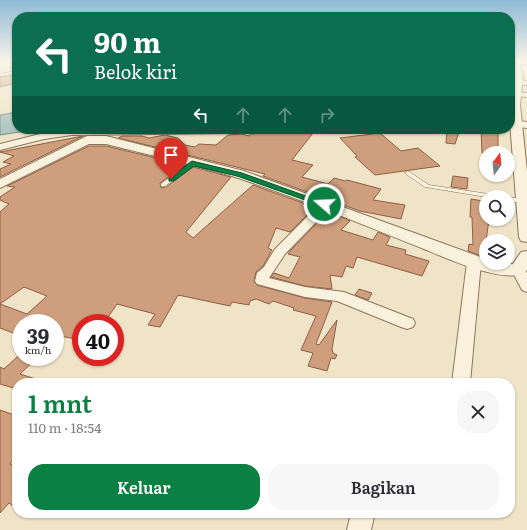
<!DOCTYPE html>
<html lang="id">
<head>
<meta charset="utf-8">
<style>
	:root { --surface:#fff; --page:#f7f7f7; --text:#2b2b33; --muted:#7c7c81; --accent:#0b8043 }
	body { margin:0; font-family:Literata,serif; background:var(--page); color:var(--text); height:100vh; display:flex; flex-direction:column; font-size:15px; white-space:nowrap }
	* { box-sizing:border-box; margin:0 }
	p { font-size:13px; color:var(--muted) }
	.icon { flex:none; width:22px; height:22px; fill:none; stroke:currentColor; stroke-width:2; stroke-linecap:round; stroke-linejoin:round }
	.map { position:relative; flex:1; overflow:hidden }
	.sheet { position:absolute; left:12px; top:378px; width:503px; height:140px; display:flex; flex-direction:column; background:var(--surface); border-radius:16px; box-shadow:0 1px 3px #0004 }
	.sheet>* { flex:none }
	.banner { position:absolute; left:12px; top:12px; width:503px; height:122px; border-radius:16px; box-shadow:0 1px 3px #0004; background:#0b6e4f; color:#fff; overflow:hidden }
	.needle { width:26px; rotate:15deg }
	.controls { position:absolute; left:479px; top:146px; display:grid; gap:8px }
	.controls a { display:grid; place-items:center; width:36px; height:36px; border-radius:50%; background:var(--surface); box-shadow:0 1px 3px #0004; font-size:20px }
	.speed { position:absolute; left:12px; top:314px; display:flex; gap:8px; font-size:20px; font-weight:700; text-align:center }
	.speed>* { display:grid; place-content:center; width:52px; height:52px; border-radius:50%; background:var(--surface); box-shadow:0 1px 3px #0004; line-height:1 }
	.speed small { font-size:10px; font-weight:400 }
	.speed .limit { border:6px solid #d22; background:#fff; color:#111 }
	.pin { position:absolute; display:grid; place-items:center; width:34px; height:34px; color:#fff; margin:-41px -17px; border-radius:50% 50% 50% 0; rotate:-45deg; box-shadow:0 0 4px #0007 }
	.pin .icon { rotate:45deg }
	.me { position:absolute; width:44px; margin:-22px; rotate:289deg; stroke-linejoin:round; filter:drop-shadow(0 0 3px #0008) }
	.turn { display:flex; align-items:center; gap:14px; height:84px; padding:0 16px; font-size:18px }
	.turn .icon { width:52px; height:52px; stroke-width:2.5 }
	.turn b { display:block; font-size:28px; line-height:34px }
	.lanes { display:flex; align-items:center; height:38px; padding:0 16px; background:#0003; justify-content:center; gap:20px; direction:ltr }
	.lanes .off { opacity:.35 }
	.round { display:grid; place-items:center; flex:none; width:42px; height:42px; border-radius:16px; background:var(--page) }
	.head { display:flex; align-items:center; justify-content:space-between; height:68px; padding:0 16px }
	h1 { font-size:24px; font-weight:600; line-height:30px; color:var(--accent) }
	.cta { display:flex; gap:8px; margin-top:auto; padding:8px 16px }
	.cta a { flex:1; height:46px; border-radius:16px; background:var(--accent); color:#fff; font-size:16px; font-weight:600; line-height:46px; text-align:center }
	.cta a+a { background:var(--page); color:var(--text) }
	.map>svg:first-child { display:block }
	.water { fill:#a9c4bc; stroke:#6f938a }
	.building { fill:#cf9f7d; stroke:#8d5f41; fill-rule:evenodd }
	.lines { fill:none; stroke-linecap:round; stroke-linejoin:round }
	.service-casing { stroke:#8d765c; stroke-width:1 }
	.minor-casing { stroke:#8d765c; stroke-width:2 }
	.tertiary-casing { stroke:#8d765c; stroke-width:2 }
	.service { fill:#faf1dc; fill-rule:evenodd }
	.minor { fill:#faf1dc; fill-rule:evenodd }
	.tertiary { fill:#faf1dc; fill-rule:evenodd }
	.route { fill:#0b8043; stroke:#07532c }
</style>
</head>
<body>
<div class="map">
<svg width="527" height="530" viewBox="0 0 527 530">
	<rect width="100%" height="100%" fill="#f0e4c8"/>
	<polygon class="water" points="17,112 17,129 39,129 0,135 0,115"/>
	<g class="building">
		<polygon points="17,75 17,83 0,87 0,77"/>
		<polygon points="295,129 316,129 292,160 313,165 302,177 328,184 334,178 345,181 347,180 381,189 373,200 405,205 401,219 360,211 263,176 265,174 118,138 122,136 142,136 149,138 165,135 178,138 185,145 195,147 199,144 216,145 228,135 242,134 249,136 250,134 296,131"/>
		<polygon points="447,129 460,129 455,144 446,143"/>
		<polygon points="481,129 498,129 498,153 482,153"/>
		<polygon points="380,133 401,151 418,148 440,166 375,175 355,157 357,156 340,138"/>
		<polygon points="83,136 0,177 0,169 11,164 3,162 14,156 0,152"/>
		<path d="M89,146H106L185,165L160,183L161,188L166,187L193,167L231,177L186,232L193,238L253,185L325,211L316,210L311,211L290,232L276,228L268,248L272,250L263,266L256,272L254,281L257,285L305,298L332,302L316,344L319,345L337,320L332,349L333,353L337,355L335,359L331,358L327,371L308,366L313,353L301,350L316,316L293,310L294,308L273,301L269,304L256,299L250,301L249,305L232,302L230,306L178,295L160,327L148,325L155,314L117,304L104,323H81V340L55,335V323H21V336L0,328V212L9,204L0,200V197L15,187L7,186ZM24,287L47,296L27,314L0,304Z"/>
		<polygon points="453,176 468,178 467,189 451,187"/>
		<polygon points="471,199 483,201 482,211 486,212 486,219 489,219 484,257 468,251 469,244 473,245 472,217 470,217"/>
		<polygon points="339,216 350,221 341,230 373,240 378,232 390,237 386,245 406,250 405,254 429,261 422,276 357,257 353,268 346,266 342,277 330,275 332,289 305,286 271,277 274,273 289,278 300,257 288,254 291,250 318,222 329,223"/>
		<polygon points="359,289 372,293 368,300 355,295"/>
		<polygon points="17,357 38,357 20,374 39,380 39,383 17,383 17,389 0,384 0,367 4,369"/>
		<polygon points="0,410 17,416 17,456 10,464 17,467 17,509 9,503 0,513"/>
	</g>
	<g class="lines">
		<defs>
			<g id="service">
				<polygon points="17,71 17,73 0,76 0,74"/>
				<polygon points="192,161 194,162 194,164 165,186 161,186 161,184"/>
				<polygon points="408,171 429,185 495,195 498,197 486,197 425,187 406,174 405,173"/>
				<polygon points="508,197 524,199 527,201 524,203 508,201"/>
			</g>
			<g id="minor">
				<polygon points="513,61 527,61 527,65 514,62"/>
				<polygon points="515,80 527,81 527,85 515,84"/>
				<polygon points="512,92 527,93 527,97 512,96"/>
				<polygon points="510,120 527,122 527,128 510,126"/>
				<polygon points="77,129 259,129 255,132 232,133 72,135 44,139 0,150 0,144 44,133"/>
				<path d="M337,205L343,209C336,218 329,225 318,220L285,254L269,278L305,287L344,292L413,319L415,323L413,327L407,329L401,327L337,301L305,297L257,284L255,281L257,273L264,267L275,249L312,212L316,211L324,214L333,206Z"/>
				<polygon points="474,258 479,259 481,262 470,383 452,383 467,262 469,259"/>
				<polygon points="518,264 523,266 527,273 527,292 522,290 511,269 513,266"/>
				<polygon points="351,513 375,513 371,530 347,530"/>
			</g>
			<g id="tertiary">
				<polygon points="511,61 519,61 523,76 520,105 527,171 527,242 521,241 519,237 510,122 510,104 514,76"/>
				<path d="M87,136H106L244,171L486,259V263L513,264L521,252L527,251V270C512,288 443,257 424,249C362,224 299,198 235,177C193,164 149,155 106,144H89L0,188V179Z"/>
			</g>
		</defs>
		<use href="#service" class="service-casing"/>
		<use href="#minor" class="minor-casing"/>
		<use href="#tertiary" class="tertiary-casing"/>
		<use href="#service" class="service"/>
		<use href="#minor" class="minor"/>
		<use href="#tertiary" class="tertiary"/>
	</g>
	<linearGradient id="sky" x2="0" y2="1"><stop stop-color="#8fbad6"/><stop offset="0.45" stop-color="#f8f3e6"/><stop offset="1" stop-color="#f8f3e6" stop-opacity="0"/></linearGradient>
	<rect width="527" height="135" fill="url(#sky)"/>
	<polygon class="route" points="192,161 242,173 328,204 322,206 237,176 194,166 174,181 169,181 169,178"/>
</svg>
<div class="controls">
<a><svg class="needle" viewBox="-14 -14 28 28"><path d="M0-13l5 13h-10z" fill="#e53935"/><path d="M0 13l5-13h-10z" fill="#7c7c81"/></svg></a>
<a><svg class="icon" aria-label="search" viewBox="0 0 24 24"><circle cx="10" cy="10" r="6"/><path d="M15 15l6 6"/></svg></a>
<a><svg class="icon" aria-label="layers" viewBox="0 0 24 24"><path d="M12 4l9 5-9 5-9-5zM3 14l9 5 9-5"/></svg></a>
</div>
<div class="speed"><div>39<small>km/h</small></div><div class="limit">40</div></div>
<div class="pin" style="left:171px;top:179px;background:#d93025"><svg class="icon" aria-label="arrive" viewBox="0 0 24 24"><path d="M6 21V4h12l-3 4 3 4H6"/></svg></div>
<svg class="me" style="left:324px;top:204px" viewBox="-20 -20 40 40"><circle r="17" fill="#0b8043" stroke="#fff" stroke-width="3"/><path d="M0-11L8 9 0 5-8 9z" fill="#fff"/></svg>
<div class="banner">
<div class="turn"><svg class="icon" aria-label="left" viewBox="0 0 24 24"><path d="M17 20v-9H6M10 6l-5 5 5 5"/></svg><div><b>90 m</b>Belok kiri</div></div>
<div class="lanes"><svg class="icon" aria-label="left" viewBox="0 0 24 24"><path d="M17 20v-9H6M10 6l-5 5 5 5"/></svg><svg class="icon off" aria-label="ahead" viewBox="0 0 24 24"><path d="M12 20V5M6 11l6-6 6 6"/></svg><svg class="icon off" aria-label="ahead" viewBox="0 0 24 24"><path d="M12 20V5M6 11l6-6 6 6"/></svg><svg class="icon off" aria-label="right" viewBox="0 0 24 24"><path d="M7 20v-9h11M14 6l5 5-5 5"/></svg></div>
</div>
<section class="sheet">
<div class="head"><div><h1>1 mnt</h1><p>110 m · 18:54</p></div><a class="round"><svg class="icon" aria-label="close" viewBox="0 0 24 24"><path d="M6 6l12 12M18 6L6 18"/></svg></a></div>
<div class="cta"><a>Keluar</a><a>Bagikan</a></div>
</section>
</div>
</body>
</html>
